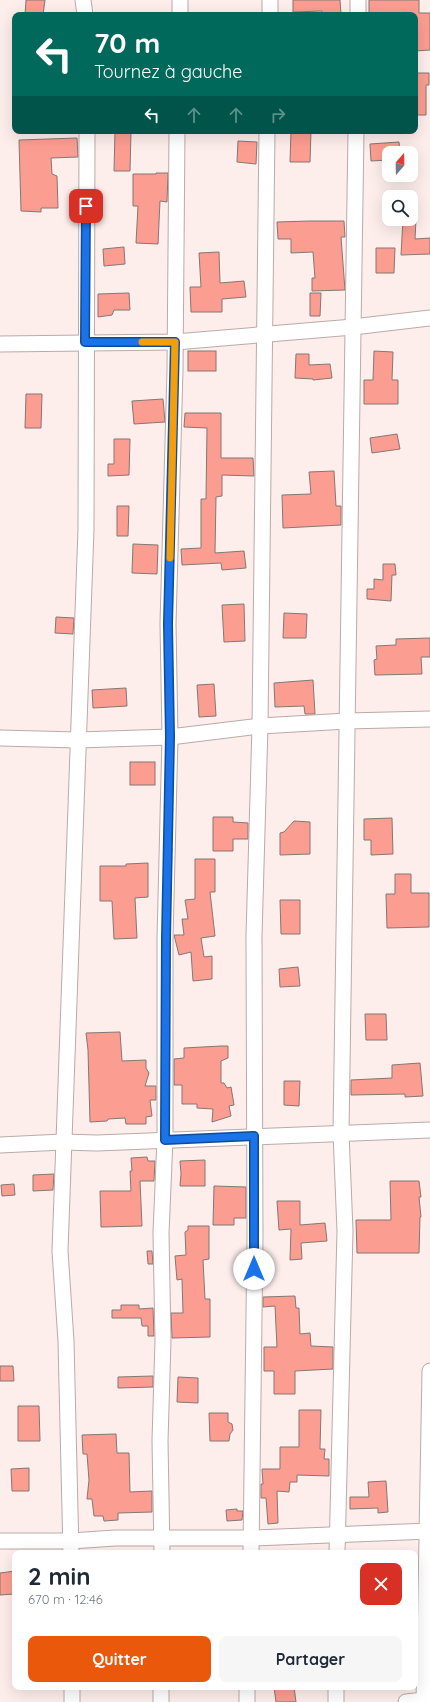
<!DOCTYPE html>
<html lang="fr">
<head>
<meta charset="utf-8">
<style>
	:root { --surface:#fff; --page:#f6f6f7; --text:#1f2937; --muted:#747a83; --accent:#ea580c }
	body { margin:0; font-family:Quicksand,sans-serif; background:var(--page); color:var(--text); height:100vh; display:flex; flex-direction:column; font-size:15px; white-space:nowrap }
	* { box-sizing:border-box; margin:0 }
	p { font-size:13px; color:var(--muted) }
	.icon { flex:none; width:22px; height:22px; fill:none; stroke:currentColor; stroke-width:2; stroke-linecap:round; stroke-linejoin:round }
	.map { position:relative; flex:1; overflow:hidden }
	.drawer { position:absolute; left:12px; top:1550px; width:406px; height:140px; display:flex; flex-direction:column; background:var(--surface); border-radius:8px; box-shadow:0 4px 16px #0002 }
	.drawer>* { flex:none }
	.top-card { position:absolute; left:12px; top:12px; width:406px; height:122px; border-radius:8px; box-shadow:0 4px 16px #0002; background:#00695c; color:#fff; overflow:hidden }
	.needle { width:26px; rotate:20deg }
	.buttons { position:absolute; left:382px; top:146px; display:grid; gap:8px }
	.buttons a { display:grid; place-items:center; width:36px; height:36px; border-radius:8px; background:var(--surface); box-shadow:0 4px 16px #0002; font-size:20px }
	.pin { position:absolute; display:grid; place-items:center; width:34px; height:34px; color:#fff; margin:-17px; border-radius:8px; box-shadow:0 2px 6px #0006 }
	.me { position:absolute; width:44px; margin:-22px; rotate:0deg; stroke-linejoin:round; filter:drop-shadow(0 0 3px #0008) }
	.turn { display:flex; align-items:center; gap:14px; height:84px; padding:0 16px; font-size:18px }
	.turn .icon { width:52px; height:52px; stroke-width:2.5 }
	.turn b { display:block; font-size:28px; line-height:34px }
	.lanes { display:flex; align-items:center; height:38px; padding:0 16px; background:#0003; justify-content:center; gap:20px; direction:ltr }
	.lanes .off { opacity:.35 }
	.round { display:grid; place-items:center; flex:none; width:42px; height:42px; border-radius:8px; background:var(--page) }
	.summary { display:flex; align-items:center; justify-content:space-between; height:68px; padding:0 16px }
	h1 { font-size:24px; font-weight:700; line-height:30px }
	.button { display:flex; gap:8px; margin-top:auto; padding:8px 16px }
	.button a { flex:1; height:46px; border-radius:8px; background:var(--accent); color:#fff; font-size:16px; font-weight:700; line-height:46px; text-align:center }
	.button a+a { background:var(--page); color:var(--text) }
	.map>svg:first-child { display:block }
	.building { fill:#fc9d91; stroke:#847775 }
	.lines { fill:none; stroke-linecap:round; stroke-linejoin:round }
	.minor-casing { stroke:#b9aba9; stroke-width:17 }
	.minor { stroke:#fff; stroke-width:15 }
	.route-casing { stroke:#114b97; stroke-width:10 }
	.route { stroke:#1a73e8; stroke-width:7 }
	.slow { stroke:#f59e0b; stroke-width:7 }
</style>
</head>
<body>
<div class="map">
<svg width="430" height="1702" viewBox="0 0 430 1702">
	<rect width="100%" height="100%" fill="#fdedeb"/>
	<g class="building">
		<polygon points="26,0 45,0 43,15 25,15"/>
		<polygon points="293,0 340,0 341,14 322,15 322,11 293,12"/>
		<polygon points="369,0 419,0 419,13 430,13 430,50 415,51 415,15 369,15"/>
		<polygon points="415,73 429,73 429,85 426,85 426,115 415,115"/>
		<polygon points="115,131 131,131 130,171 114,171"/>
		<polygon points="291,131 311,131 310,162 290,162"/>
		<polygon points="77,138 78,157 51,158 52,174 57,176 58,208 41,208 41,212 21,211 19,140"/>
		<polygon points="238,141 257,142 256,164 237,162"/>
		<polygon points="399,142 400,153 389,153 389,160 371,161 370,144"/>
		<polygon points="156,173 168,173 167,202 160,201 158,244 136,243 138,206 133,206 133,174 156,174"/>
		<polygon points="403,219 416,219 415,239 430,238 430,254 401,255"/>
		<polygon points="309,221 344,221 345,237 341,237 345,290 312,291 312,278 315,278 313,252 291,253 291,239 278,239 277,222"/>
		<polygon points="124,247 125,264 104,266 103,249"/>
		<polygon points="376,248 395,248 394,273 376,273"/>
		<polygon points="219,252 220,283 244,281 246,297 222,299 222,312 191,312 190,287 201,287 199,253"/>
		<polygon points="129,293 130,310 114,310 112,315 98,317 98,294"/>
		<polygon points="310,293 321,293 320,316 310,316"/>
		<rect x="188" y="351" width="28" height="20"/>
		<polygon points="374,351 393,352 392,380 398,380 398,404 364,404 364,380 373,380"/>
		<polygon points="296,354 309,354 309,365 330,364 332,378 313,380 313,379 295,378"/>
		<polygon points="26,394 42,394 41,428 25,428"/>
		<polygon points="163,399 165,422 134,424 132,401"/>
		<polygon points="185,413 221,413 221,458 253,458 254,476 222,475 222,496 216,497 215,553 244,551 246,568 222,570 221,563 182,565 181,549 201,548 201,499 206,499 207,428 184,427"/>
		<polygon points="397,434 400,449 372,453 370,438"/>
		<polygon points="114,439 130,439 129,475 108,476 108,464 114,464"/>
		<polygon points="334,471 336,506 341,506 341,525 283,528 282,495 311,494 309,472"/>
		<polygon points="117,506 129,506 128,536 117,536"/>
		<polygon points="133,544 158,545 157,574 132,573"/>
		<polygon points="383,564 395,564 396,575 392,575 391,601 367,599 367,589 374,589 374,579 383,580"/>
		<polygon points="244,604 245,641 224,642 222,605"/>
		<polygon points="284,613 307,614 306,638 283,638"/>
		<polygon points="56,617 74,618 73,634 55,633"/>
		<polygon points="430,638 430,657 421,657 422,674 375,675 374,660 377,659 376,646 396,645 396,639"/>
		<polygon points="313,680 315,714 305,714 304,706 275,707 274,683"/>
		<polygon points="214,684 216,716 199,717 197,685"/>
		<polygon points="126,688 127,706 93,708 92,690"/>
		<rect x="130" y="762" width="25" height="23"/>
		<polygon points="213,817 233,817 233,822 248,823 248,839 233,839 233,851 213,851"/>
		<polygon points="392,818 393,854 371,855 371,840 364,840 364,819"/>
		<polygon points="294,821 310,822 310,854 280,855 280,833 284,832"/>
		<polygon points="195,859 215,859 215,892 210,892 215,936 201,938 204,957 212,956 212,979 193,981 191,952 179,955 174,935 184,935 182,919 188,919 185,900 195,899"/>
		<polygon points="148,863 148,897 135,898 137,938 114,939 112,901 100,901 100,866 126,866 126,864"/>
		<polygon points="395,874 411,874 411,893 429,893 429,927 387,928 386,894 395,894"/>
		<polygon points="280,900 300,900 300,934 281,934"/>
		<polygon points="298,967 300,986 280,987 279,969"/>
		<polygon points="365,1014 386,1014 387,1040 366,1040"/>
		<polygon points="120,1032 122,1061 146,1060 146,1068 149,1073 145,1086 156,1086 156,1100 150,1100 152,1116 146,1117 146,1124 126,1124 125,1118 108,1119 107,1121 90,1122 88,1050 86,1033"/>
		<polygon points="221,1046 228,1046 228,1058 221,1061 221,1083 224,1083 227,1088 231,1087 234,1105 229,1106 231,1116 212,1122 213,1109 197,1108 197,1104 182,1104 182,1085 174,1085 174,1059 184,1058 184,1048"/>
		<polygon points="420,1063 423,1096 405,1097 405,1094 351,1095 351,1080 392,1078 392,1065"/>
		<polygon points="284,1081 300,1081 299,1106 284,1105"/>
		<polygon points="147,1157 148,1161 155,1161 154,1181 140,1181 142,1226 101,1227 100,1191 131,1191 130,1171 132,1171 131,1158"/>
		<polygon points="205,1160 205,1186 180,1186 181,1174 180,1161"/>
		<polygon points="54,1174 53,1190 33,1191 33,1175"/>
		<polygon points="390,1181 419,1181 421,1197 419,1197 421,1217 420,1217 419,1253 357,1253 356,1220 391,1220"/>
		<polygon points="14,1184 15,1195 2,1196 1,1185"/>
		<polygon points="214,1186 246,1187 246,1218 234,1218 234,1225 213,1225"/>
		<polygon points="277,1201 300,1201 300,1225 325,1223 327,1241 301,1243 302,1259 290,1260 291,1229 279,1230"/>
		<polygon points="188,1226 209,1226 209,1259 203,1260 205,1299 210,1299 210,1337 172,1338 171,1313 183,1313 182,1279 177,1280 175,1256 186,1255 185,1232 188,1230"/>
		<polygon points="147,1251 152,1251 153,1264 148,1264"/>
		<polygon points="295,1296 296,1308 299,1308 300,1334 310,1333 311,1346 333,1347 333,1369 295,1371 295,1394 274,1394 274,1371 264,1371 264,1347 277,1347 275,1306 263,1307 263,1297"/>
		<polygon points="121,1305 139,1305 139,1309 153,1308 154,1336 148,1336 148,1326 142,1326 141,1318 112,1318 112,1310 121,1310"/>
		<polygon points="0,1366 13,1366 14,1381 0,1381"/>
		<polygon points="153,1376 153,1387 118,1388 118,1377"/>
		<polygon points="178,1377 198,1378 198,1403 177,1402"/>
		<polygon points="18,1406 39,1406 40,1441 18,1441"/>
		<polygon points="299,1410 321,1410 320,1449 325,1449 324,1459 329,1459 329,1476 297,1475 297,1482 290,1482 289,1492 277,1491 278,1523 268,1524 266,1498 261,1498 261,1484 263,1484 262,1469 280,1469 280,1447 299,1447"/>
		<polygon points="209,1413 228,1413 228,1422 232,1424 233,1430 230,1434 229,1441 210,1441"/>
		<polygon points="116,1434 117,1453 129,1453 130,1492 152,1491 152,1512 118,1513 118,1520 104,1521 103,1516 94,1516 92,1499 87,1499 89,1480 87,1454 83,1454 82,1435"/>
		<polygon points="29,1468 29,1491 12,1491 11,1469"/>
		<polygon points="386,1481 388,1512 378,1513 378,1508 350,1509 350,1497 369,1497 368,1482"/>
		<polygon points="237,1509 237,1511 243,1511 242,1520 227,1521 226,1510"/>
		<polygon points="15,1571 15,1594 0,1595 0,1573"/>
		<polygon points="274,1687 294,1687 296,1702 276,1702"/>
	</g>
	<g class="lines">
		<defs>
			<g id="minor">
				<polyline points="83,0 85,15"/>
				<polyline points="180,15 180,0"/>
				<polyline points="270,15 270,0"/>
				<polyline points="358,15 358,0"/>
				<polyline points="0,344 175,342 353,327 430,318"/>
				<polyline points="0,738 78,740 170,737 260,726 347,721 430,719"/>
				<polyline points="0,1145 63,1142 97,1143 430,1130"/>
				<polyline points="0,1541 71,1541 115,1538 251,1538 430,1531"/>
				<polyline points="71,1553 66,1341 60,1251 86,529 87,131"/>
				<polyline points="162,1553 160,1441 163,1340 161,1233 165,1139 165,939 170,737 168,624 175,370 177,131"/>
				<polyline points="251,1553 255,1237 254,936 260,726 267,131"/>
				<polyline points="337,1553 345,1231 341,1133 356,131"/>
				<polyline points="72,1687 72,1702"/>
				<polyline points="161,1702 161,1687"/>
				<polyline points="247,1702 247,1687"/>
				<polyline points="336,1702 336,1687"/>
				<polyline points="406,1702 424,1700"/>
				<polyline points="424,1702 430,1371"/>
			</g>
		</defs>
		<use href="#minor" class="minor-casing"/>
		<use href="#minor" class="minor"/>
	</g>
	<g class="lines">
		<defs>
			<polyline id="route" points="86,206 85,342 175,342 168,624 170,737 166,939 165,1140 254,1136 254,1269"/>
		</defs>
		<use href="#route" class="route-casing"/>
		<use href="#route" class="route"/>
		<polyline class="slow" points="142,342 175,342 170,558"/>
	</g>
</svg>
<div class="buttons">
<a><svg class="needle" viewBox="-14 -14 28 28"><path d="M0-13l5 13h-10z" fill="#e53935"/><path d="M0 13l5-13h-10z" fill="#747a83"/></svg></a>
<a><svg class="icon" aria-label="search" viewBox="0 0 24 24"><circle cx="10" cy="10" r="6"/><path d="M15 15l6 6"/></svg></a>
</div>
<div class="pin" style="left:86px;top:206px;background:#d93025"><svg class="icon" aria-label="arrive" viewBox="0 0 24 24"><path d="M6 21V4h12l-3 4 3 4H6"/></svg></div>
<svg class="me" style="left:254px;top:1269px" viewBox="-20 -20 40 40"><circle r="19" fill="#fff"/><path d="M0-13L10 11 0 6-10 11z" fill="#1a73e8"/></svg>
<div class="top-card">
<div class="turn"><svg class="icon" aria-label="left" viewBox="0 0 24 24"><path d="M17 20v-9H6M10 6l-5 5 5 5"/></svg><div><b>70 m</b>Tournez à gauche</div></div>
<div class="lanes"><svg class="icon" aria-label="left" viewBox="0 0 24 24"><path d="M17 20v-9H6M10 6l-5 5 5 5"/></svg><svg class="icon off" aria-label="ahead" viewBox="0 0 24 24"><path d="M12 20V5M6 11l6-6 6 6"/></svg><svg class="icon off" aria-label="ahead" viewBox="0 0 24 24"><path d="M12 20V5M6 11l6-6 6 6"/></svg><svg class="icon off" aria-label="right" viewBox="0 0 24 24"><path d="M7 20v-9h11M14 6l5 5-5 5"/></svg></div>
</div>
<section class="drawer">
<div class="summary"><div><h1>2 min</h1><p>670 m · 12:46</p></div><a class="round" style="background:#d93025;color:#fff"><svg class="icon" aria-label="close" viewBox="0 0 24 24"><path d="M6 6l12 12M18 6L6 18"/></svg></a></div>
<div class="button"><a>Quitter</a><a>Partager</a></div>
</section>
</div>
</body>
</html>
